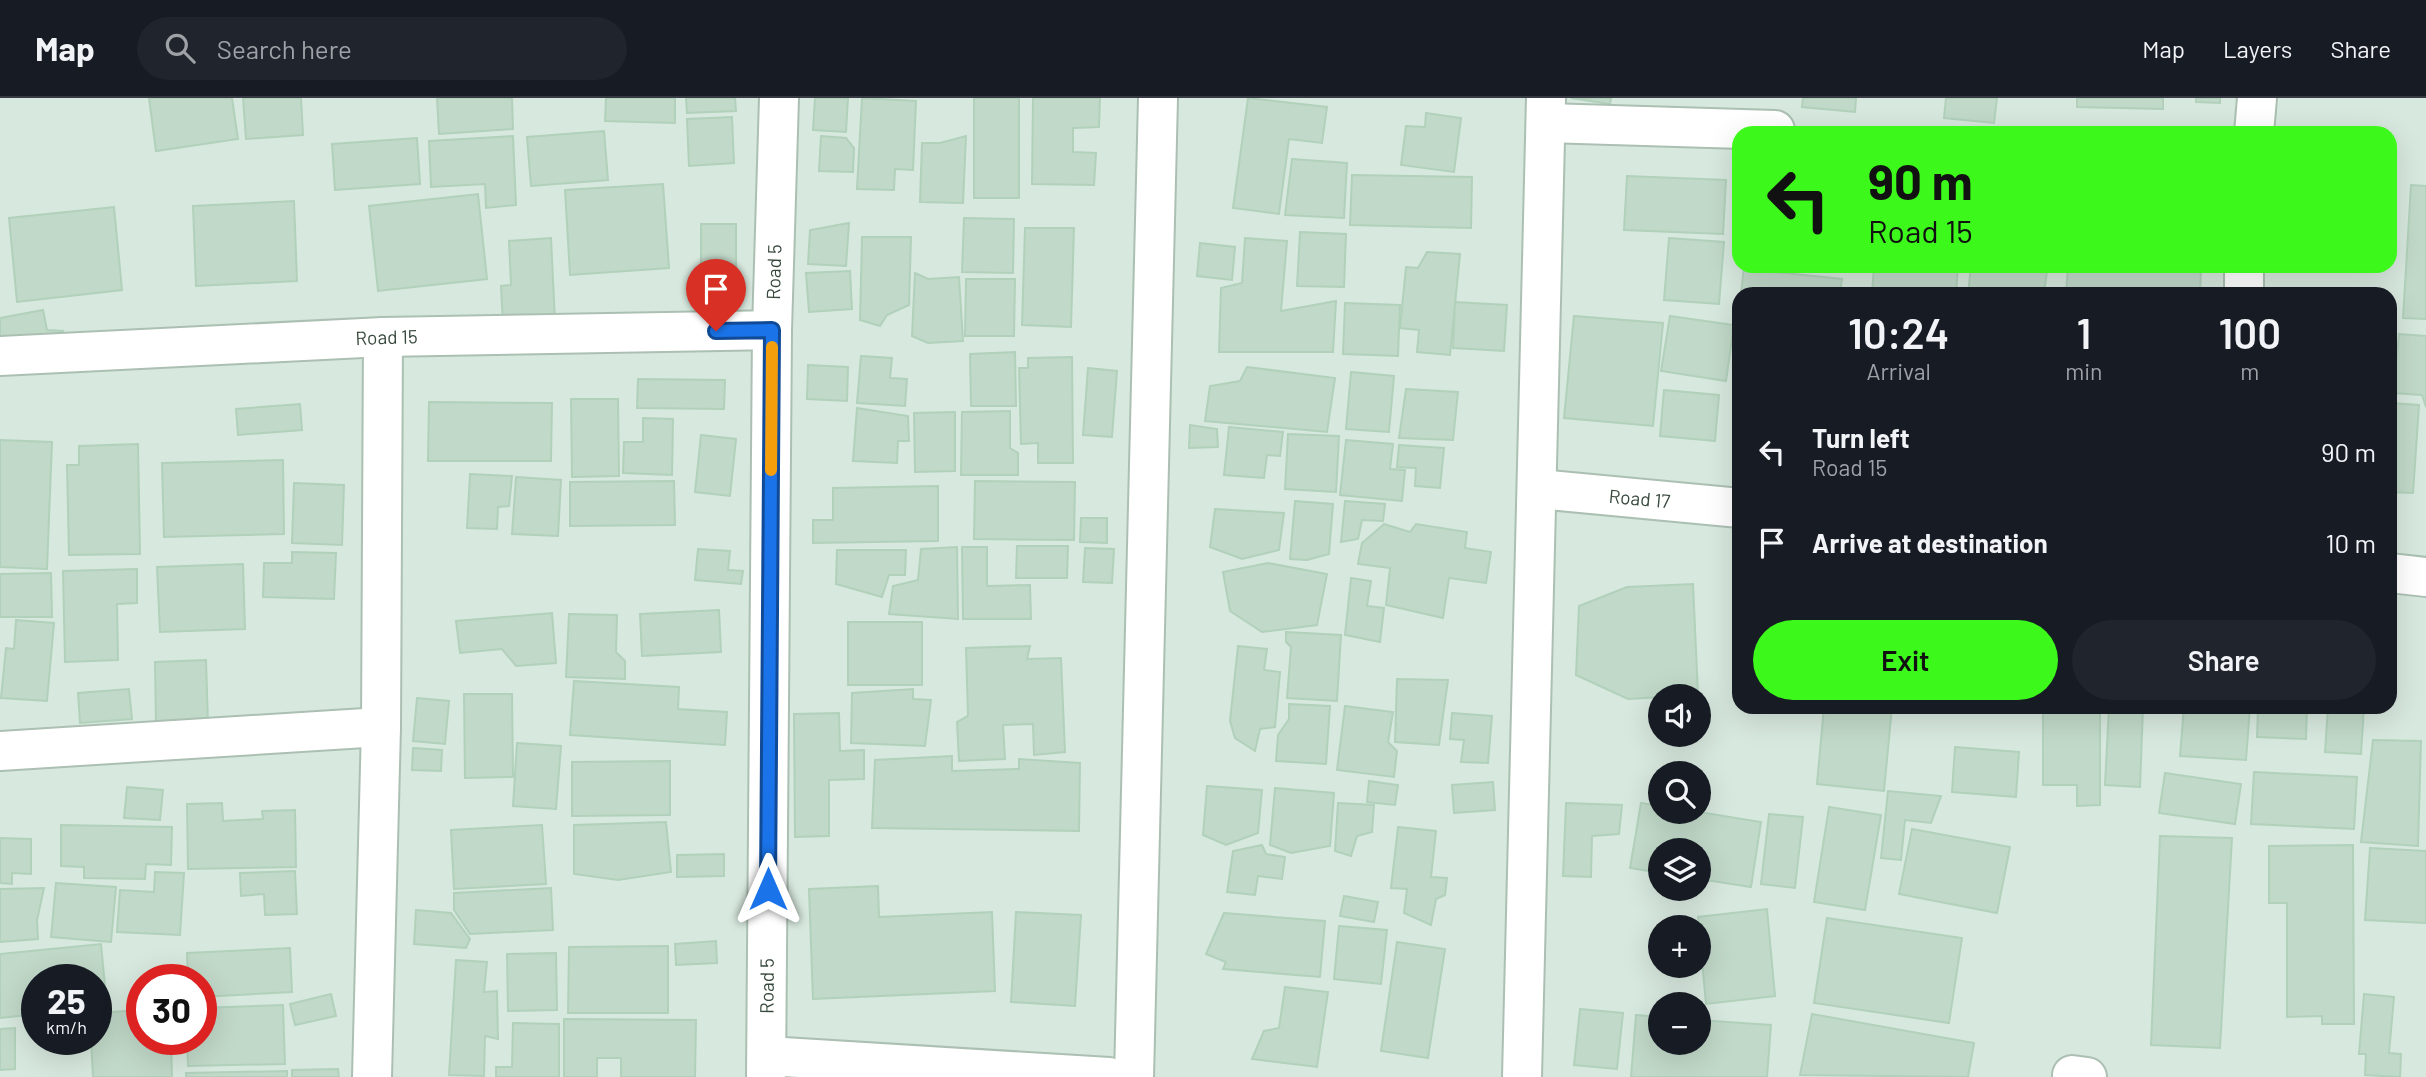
<!DOCTYPE html>
<html lang="en">
<head>
<meta charset="utf-8">
<style>
	:root { --surface:#171b24; --page:#20242c; --text:#f1f3f6; --muted:#9ea1a6; --line:#363941; --accent:#3cf91b }
	body { margin:0; font-family:Barlow,sans-serif; background:var(--page); color:var(--text); height:100vh; display:flex; flex-direction:column; font-size:26px; white-space:nowrap }
	* { box-sizing:border-box; margin:0 }
	p { font-size:23px; color:var(--muted) }
	.icon { flex:none; width:38px; height:38px; fill:none; stroke:currentColor; stroke-width:2; stroke-linecap:round; stroke-linejoin:round }
	.map { position:relative; flex:1; overflow:hidden }
	.drawer { position:absolute; left:1732px; top:189px; width:665px; height:427px; display:flex; flex-direction:column; background:var(--surface); border-radius:21px; box-shadow:0 7px 28px #0002 }
	.drawer>* { flex:none }
	.banner { position:absolute; left:1732px; top:28px; width:665px; height:147px; border-radius:21px; box-shadow:0 7px 28px #0002; background:#3cf91b; color:#111; overflow:hidden }
	.fabs { position:absolute; left:1648px; top:586px; display:grid; gap:14px }
	.fabs a { display:grid; place-items:center; width:63px; height:63px; border-radius:50%; background:var(--surface); box-shadow:0 7px 28px #0002; font-size:35px }
	.speed { position:absolute; left:21px; top:866px; display:flex; gap:14px; font-size:35px; font-weight:700; text-align:center }
	.speed>* { display:grid; place-content:center; width:91px; height:91px; border-radius:50%; background:var(--surface); box-shadow:0 7px 28px #0002; line-height:1 }
	.speed small { font-size:18px; font-weight:400 }
	.speed .limit { border:10px solid #d22; background:#fff; color:#111 }
	.pin { position:absolute; display:grid; place-items:center; width:60px; height:60px; color:#fff; margin:-72px -30px; border-radius:50% 50% 50% 0; rotate:-45deg; box-shadow:0 0 7px #0007 }
	.pin .icon { rotate:45deg }
	.me { position:absolute; width:77px; margin:-38px; rotate:0deg; stroke-linejoin:round; filter:drop-shadow(0 0 5px #0008) }
	.turn { display:flex; align-items:center; gap:24px; height:147px; padding:0 21px; font-size:32px }
	.turn .icon { width:91px; height:91px; stroke-width:2.5 }
	.turn b { display:block; font-size:49px; line-height:60px }
	.eta { display:flex; justify-content:space-evenly; align-items:center; height:119px; text-align:center }
	.eta b { font-size:42px; font-weight:600; line-height:49px }
	.button { display:flex; gap:14px; margin-top:auto; padding:14px 21px }
	.button a { flex:1; height:80px; border-radius:42px; background:var(--accent); color:#111; font-size:28px; font-weight:600; line-height:80px; text-align:center }
	.button a+a { background:var(--page); color:var(--text) }
	ul { padding:0; list-style:none }
	li { display:flex; align-items:center; gap:21px; height:91px; padding:0 21px }
	li div { flex:1 }
	li b { display:block; font-size:26px }
	li em { font-style:normal }
	header { display:flex; align-items:center; gap:42px; box-sizing:border-box; height:98px; padding:0 35px; background:var(--surface); border-bottom:2px solid var(--line) }
	header strong { font-size:33px }
	nav { display:flex; gap:38px; margin-inline-start:auto; font-size:24px }
	.search { width:490px; height:63px; background:var(--page); display:flex; align-items:center; gap:18px; box-sizing:border-box; padding:0 24px; border-radius:38px; color:var(--muted); font-size:26px }
	.map>svg:first-child { display:block }
	.residential { fill:#d7e8de; fill-rule:evenodd }
	.building { fill:#c1d9c9; stroke:#b1d1bb; stroke-width:2 }
	.lines { fill:none; stroke-linecap:round; stroke-linejoin:round }
	.minor-casing { stroke:#abc0b2; stroke-width:42 }
	.minor { stroke:#fff; stroke-width:38 }
	.route-casing { stroke:#114b97; stroke-width:18 }
	.route { stroke:#1a73e8; stroke-width:12 }
	.slow { stroke:#f59e0b; stroke-width:12 }
	.labels { text-anchor:middle; stroke-width:6; stroke-linejoin:round; paint-order:stroke }
	.street-label { font-size:19px; fill:#37483c; stroke:#fff }
</style>
</head>
<body>
<header>
<strong>Map</strong>
<div class="search"><svg class="icon" aria-label="search" viewBox="0 0 24 24"><circle cx="10" cy="10" r="6"/><path d="M15 15l6 6"/></svg>Search here</div>
<nav><a>Map</a><a>Layers</a><a>Share</a></nav>
</header>
<div class="map">
<svg width="2426" height="979" viewBox="0 0 2426 979">
	<rect width="100%" height="100%" fill="#e9f4ed"/>
	<path class="residential" d="M0,0H2426V979H0ZM1740,35H2390V168H1740ZM1740,196H2390V609H1740ZM1661,598H1699V637H1661ZM1661,676H1699V714H1661ZM1661,752H1699V791H1661ZM1661,830H1699V868H1661ZM37,882H96V942H37ZM142,882H201V942H142ZM1661,906H1699V945H1661Z"/>
	<g class="building">
		<polygon points="149,0 232,0 238,41 156,53"/>
		<polygon points="243,0 301,0 303,37 246,41"/>
		<polygon points="437,0 512,0 513,31 439,36"/>
		<polygon points="606,0 675,0 675,25 605,23"/>
		<polygon points="686,0 735,0 736,13 687,15"/>
		<polygon points="815,0 848,0 846,34 813,32"/>
		<polygon points="862,0 916,3 913,72 895,71 894,92 857,91"/>
		<rect x="974" y="0" width="45" height="100"/>
		<polygon points="1033,0 1100,0 1099,29 1073,30 1073,54 1096,55 1094,87 1032,86"/>
		<polygon points="1248,0 1327,9 1322,45 1289,41 1279,116 1233,110"/>
		<polygon points="1571,0 1611,0 1610,6"/>
		<polygon points="1803,0 1856,0 1855,14 1802,9"/>
		<polygon points="1946,0 1997,0 1994,25 1944,20"/>
		<polygon points="2077,0 2163,0 2163,11 2077,9"/>
		<polygon points="2196,0 2220,0 2220,5 2196,4"/>
		<polygon points="1426,15 1461,20 1454,74 1401,67 1406,28 1425,29"/>
		<polygon points="732,19 734,65 689,68 687,21"/>
		<polygon points="604,33 608,82 531,88 527,39"/>
		<polygon points="513,38 516,107 486,110 485,86 431,89 429,43"/>
		<polygon points="821,38 846,40 854,50 853,74 819,73"/>
		<polygon points="966,38 963,105 920,104 922,45 940,45"/>
		<polygon points="417,40 420,86 335,92 332,46"/>
		<polygon points="1292,61 1347,65 1344,120 1285,117"/>
		<polygon points="1736,65 1740,66 1740,128 1735,128"/>
		<polygon points="1352,77 1472,79 1471,130 1350,127"/>
		<polygon points="1627,78 1726,82 1723,136 1624,132"/>
		<polygon points="663,86 669,170 570,177 565,92"/>
		<polygon points="2411,87 2426,88 2426,221 2403,220"/>
		<polygon points="478,96 487,181 378,193 369,108"/>
		<polygon points="294,103 297,183 196,188 193,108"/>
		<polygon points="114,109 122,192 17,204 9,120"/>
		<polygon points="964,120 1014,121 1013,175 962,174"/>
		<polygon points="849,125 846,168 808,166 810,132"/>
		<rect x="701" y="126" width="35" height="86"/>
		<polygon points="1025,130 1074,130 1071,229 1022,227"/>
		<polygon points="1300,134 1346,136 1344,189 1297,188"/>
		<polygon points="862,139 911,139 909,207 887,217 880,228 860,222"/>
		<polygon points="551,140 555,224 503,227 501,188 511,187 509,143"/>
		<polygon points="1245,140 1287,143 1281,213 1336,203 1333,254 1219,254 1221,190 1242,185"/>
		<polygon points="1669,140 1724,144 1719,206 1664,202"/>
		<polygon points="1200,145 1235,149 1232,182 1197,178"/>
		<polygon points="1427,154 1460,156 1450,257 1417,254 1419,232 1400,230 1406,169 1418,170"/>
		<polygon points="1744,168 1776,168 1775,174 1842,181 1840,196 1741,196"/>
		<polygon points="1874,168 1958,168 1956,196 1872,196"/>
		<polygon points="1971,168 2047,173 2044,196 1968,196"/>
		<polygon points="2068,168 2201,171 2200,196 2066,196"/>
		<polygon points="850,173 852,211 809,214 806,175"/>
		<polygon points="915,175 928,181 959,179 963,243 928,245 912,238"/>
		<polygon points="966,181 1015,181 1014,238 965,238"/>
		<polygon points="1455,204 1507,207 1504,253 1453,250"/>
		<polygon points="1345,205 1400,207 1398,258 1343,256"/>
		<polygon points="43,212 47,232 63,233 60,238 0,244 0,220"/>
		<polygon points="1574,218 1663,225 1653,328 1564,320"/>
		<polygon points="1670,218 1734,227 1726,283 1661,273"/>
		<polygon points="2399,236 2426,238 2426,309 2422,297 2393,295"/>
		<polygon points="1015,254 1016,308 971,308 970,256"/>
		<polygon points="861,258 892,260 890,280 907,281 905,308 857,305"/>
		<polygon points="1072,259 1073,365 1038,365 1038,345 1021,346 1019,270 1028,270 1028,260"/>
		<polygon points="808,267 848,269 847,303 807,301"/>
		<polygon points="1247,269 1335,280 1327,334 1205,323 1210,288 1240,283"/>
		<polygon points="1088,270 1117,273 1112,339 1083,337"/>
		<polygon points="1351,274 1394,278 1389,334 1346,331"/>
		<polygon points="638,281 725,282 724,311 637,310"/>
		<polygon points="1406,291 1458,294 1453,342 1399,340"/>
		<polygon points="1664,292 1719,297 1715,343 1660,338"/>
		<polygon points="571,301 618,301 619,378 572,379"/>
		<polygon points="429,304 552,305 551,363 428,363"/>
		<polygon points="2390,305 2419,307 2413,395 2390,394"/>
		<polygon points="300,306 302,332 238,337 236,311"/>
		<polygon points="857,310 908,318 909,343 898,343 897,365 853,363"/>
		<polygon points="1010,313 1010,350 1018,355 1018,377 961,377 962,314"/>
		<polygon points="955,314 955,373 915,374 914,315"/>
		<polygon points="643,320 673,321 672,377 623,375 624,344 643,344"/>
		<polygon points="1190,327 1217,331 1218,349 1189,350"/>
		<polygon points="1229,329 1283,334 1280,358 1267,357 1264,380 1224,377"/>
		<polygon points="1288,336 1339,338 1336,394 1285,391"/>
		<polygon points="701,337 736,341 730,398 695,394"/>
		<polygon points="0,342 52,344 47,471 0,469"/>
		<polygon points="1346,342 1393,346 1390,371 1405,372 1402,403 1340,397"/>
		<polygon points="138,346 140,456 69,457 67,367 79,367 79,348"/>
		<polygon points="1399,347 1444,350 1440,390 1415,388 1416,370 1397,369"/>
		<polygon points="283,362 284,436 164,439 162,365"/>
		<polygon points="470,376 512,378 509,408 498,409 497,431 467,430"/>
		<polygon points="516,379 561,382 558,438 512,436"/>
		<polygon points="674,383 675,427 570,428 570,384"/>
		<polygon points="975,383 1075,384 1074,442 974,441"/>
		<polygon points="294,385 344,387 342,447 292,445"/>
		<polygon points="938,388 938,443 813,445 813,422 833,422 833,390"/>
		<polygon points="1295,403 1333,406 1329,456 1307,462 1290,461"/>
		<polygon points="1345,403 1385,406 1383,423 1362,422 1358,441 1341,444"/>
		<polygon points="1215,411 1284,415 1279,452 1242,461 1210,449"/>
		<polygon points="1081,420 1107,420 1107,445 1080,444"/>
		<polygon points="1384,426 1410,434 1416,426 1467,434 1465,450 1491,454 1486,485 1449,480 1443,520 1386,507 1390,470 1358,466 1362,445"/>
		<polygon points="1017,448 1068,448 1067,480 1016,480"/>
		<polygon points="957,449 958,521 889,516 893,488 918,482 921,451"/>
		<polygon points="962,449 987,449 987,488 1030,487 1031,521 963,521"/>
		<polygon points="1085,450 1114,451 1112,485 1083,484"/>
		<polygon points="698,451 730,453 728,472 743,473 741,486 695,482"/>
		<polygon points="837,452 906,452 905,477 889,477 882,499 836,486"/>
		<polygon points="292,454 336,455 334,501 263,499 264,465 292,465"/>
		<polygon points="1268,465 1327,476 1317,527 1262,534 1230,513 1223,474"/>
		<polygon points="243,466 245,531 160,534 157,469"/>
		<polygon points="137,471 137,505 117,506 118,562 65,564 63,473"/>
		<polygon points="51,475 52,519 0,519 0,476"/>
		<polygon points="1351,480 1371,483 1367,508 1384,510 1380,544 1345,537"/>
		<polygon points="1693,486 1698,597 1628,601 1576,577 1579,508 1627,489"/>
		<polygon points="719,512 721,554 642,558 640,516"/>
		<polygon points="552,515 556,565 516,568 502,551 460,555 456,523"/>
		<polygon points="569,516 617,517 616,554 625,563 625,581 566,579"/>
		<polygon points="16,522 54,525 47,603 1,600 6,550 14,551"/>
		<rect x="848" y="524" width="74" height="63"/>
		<polygon points="1286,534 1341,537 1337,603 1287,600 1291,549 1286,544"/>
		<polygon points="1030,548 1027,561 1061,560 1065,654 1034,657 1033,626 1003,627 1005,661 959,663 957,624 968,618 966,550"/>
		<polygon points="1238,548 1267,551 1264,572 1280,574 1275,629 1260,631 1255,653 1235,640 1230,623"/>
		<polygon points="206,562 208,626 156,627 155,564"/>
		<polygon points="1397,581 1448,582 1439,647 1395,644"/>
		<polygon points="574,583 679,589 678,611 727,614 725,647 570,637"/>
		<polygon points="129,591 132,621 80,625 78,595"/>
		<polygon points="913,591 913,601 931,602 925,648 851,645 852,595"/>
		<polygon points="464,596 512,596 513,679 465,680"/>
		<polygon points="417,600 449,603 445,646 413,643"/>
		<polygon points="1289,606 1330,608 1326,666 1276,663 1278,637 1289,621"/>
		<polygon points="1345,608 1393,614 1388,644 1397,653 1394,679 1337,672"/>
		<polygon points="1824,609 1892,609 1884,693 1817,686"/>
		<polygon points="1947,609 2026,609 2026,612 1947,615"/>
		<polygon points="2109,609 2143,609 2140,689 2105,687"/>
		<polygon points="2184,609 2250,609 2246,662 2180,658"/>
		<polygon points="2258,609 2307,609 2306,641 2257,639"/>
		<polygon points="2328,609 2364,609 2361,656 2325,654"/>
		<polygon points="2043,613 2100,613 2100,707 2077,708 2077,687 2043,687"/>
		<polygon points="839,615 840,653 864,652 864,681 829,682 829,738 795,739 794,616"/>
		<polygon points="1452,615 1492,618 1488,665 1461,664 1464,642 1450,641"/>
		<polygon points="2373,642 2421,643 2418,748 2361,744"/>
		<polygon points="517,645 561,648 556,711 513,708"/>
		<polygon points="1955,649 2019,654 2016,699 1952,694"/>
		<polygon points="413,650 442,652 441,673 412,672"/>
		<polygon points="952,658 952,673 1019,671 1019,661 1080,665 1079,733 872,730 875,662"/>
		<polygon points="670,663 670,717 572,718 572,664"/>
		<polygon points="2254,674 2357,679 2354,731 2251,726"/>
		<polygon points="2165,675 2241,686 2235,726 2159,715"/>
		<polygon points="1369,683 1398,687 1395,707 1367,704"/>
		<polygon points="1493,684 1495,712 1454,715 1452,687"/>
		<polygon points="1207,688 1262,692 1258,735 1226,747 1203,737"/>
		<polygon points="127,689 163,692 160,722 124,720"/>
		<polygon points="1275,690 1334,695 1330,748 1291,755 1270,747"/>
		<polygon points="1888,693 1941,698 1931,725 1905,722 1901,762 1881,760"/>
		<polygon points="222,705 223,723 263,721 262,713 295,712 296,769 188,771 187,706"/>
		<polygon points="1338,705 1374,707 1372,734 1357,738 1351,758 1335,753"/>
		<polygon points="1566,705 1622,707 1619,736 1592,738 1591,779 1563,778"/>
		<polygon points="1641,705 1661,708 1661,714 1699,714 1761,724 1751,789 1699,781 1699,752 1661,752 1661,775 1630,770"/>
		<polygon points="1829,709 1881,717 1865,812 1814,804"/>
		<polygon points="1769,716 1803,719 1795,790 1761,786"/>
		<polygon points="666,724 671,774 618,782 574,776 574,727"/>
		<polygon points="61,727 172,729 171,767 146,766 145,781 84,780 84,769 61,768"/>
		<polygon points="542,727 546,786 454,791 451,732"/>
		<polygon points="1398,729 1436,733 1431,779 1447,780 1445,797 1436,801 1431,827 1404,815 1407,791 1391,790"/>
		<polygon points="1912,731 2010,749 1997,815 1899,796"/>
		<polygon points="2160,738 2232,740 2220,950 2151,947"/>
		<polygon points="0,740 31,741 31,776 12,775 12,786 0,785"/>
		<polygon points="1262,747 1266,756 1285,759 1282,781 1258,778 1255,797 1227,794 1233,753"/>
		<polygon points="2353,747 2354,926 2322,926 2322,918 2287,919 2287,805 2269,805 2269,748"/>
		<polygon points="2370,750 2426,753 2426,825 2365,822"/>
		<polygon points="724,756 724,778 677,779 677,757"/>
		<polygon points="295,773 297,816 265,817 264,796 241,798 240,775"/>
		<polygon points="155,774 184,775 180,837 117,834 120,792 154,794"/>
		<polygon points="56,785 116,789 111,844 51,839"/>
		<polygon points="878,788 879,819 992,814 995,893 813,901 809,791"/>
		<polygon points="44,790 37,822 38,841 0,844 0,791"/>
		<polygon points="551,790 553,832 470,836 454,812 454,795"/>
		<polygon points="1344,798 1378,804 1374,824 1340,818"/>
		<polygon points="1767,811 1775,898 1706,906 1698,819"/>
		<polygon points="416,812 451,815 470,841 466,850 414,846"/>
		<polygon points="1016,814 1081,817 1075,908 1011,904"/>
		<polygon points="1224,815 1325,823 1320,879 1223,871 1226,864 1206,856"/>
		<polygon points="1827,820 1962,840 1949,925 1814,905"/>
		<polygon points="1339,828 1387,832 1381,886 1334,881"/>
		<polygon points="716,843 717,865 676,867 675,846"/>
		<polygon points="1397,844 1445,851 1428,960 1381,953"/>
		<polygon points="101,846 107,909 96,910 96,882 37,882 37,916 0,920 0,856"/>
		<polygon points="668,848 668,915 568,915 569,849"/>
		<polygon points="290,850 292,894 201,899 201,882 188,882 187,855"/>
		<polygon points="556,855 557,912 508,913 507,856"/>
		<polygon points="456,862 487,864 484,894 497,893 498,941 485,938 484,978 449,977"/>
		<polygon points="1285,889 1328,894 1317,969 1252,961 1264,933 1279,930"/>
		<polygon points="331,896 336,918 295,927 290,906"/>
		<polygon points="2364,896 2394,899 2389,955 2401,956 2400,979 2365,977 2366,956 2359,956"/>
		<polygon points="283,907 285,966 188,968 187,942 201,942 201,910"/>
		<polygon points="1580,911 1623,915 1617,971 1574,967"/>
		<polygon points="142,912 142,942 171,942 172,979 93,979 91,942 96,942 96,915"/>
		<polygon points="1812,916 1974,945 1968,979 1800,977"/>
		<polygon points="1636,917 1661,919 1661,945 1699,945 1699,922 1771,927 1767,979 1631,979"/>
		<polygon points="564,921 696,922 695,979 621,979 621,960 597,960 597,979 564,979"/>
		<polygon points="513,925 559,926 559,979 496,979 496,969 512,969"/>
		<polygon points="15,930 15,971 0,972 0,931"/>
		<polygon points="338,971 339,979 292,979 292,972"/>
		<polygon points="287,973 287,979 186,979 186,975"/>
	</g>
	<g class="lines">
		<defs>
			<g id="minor">
				<polyline points="1546,25 1775,32"/>
				<polyline points="2254,35 2257,0"/>
				<polyline points="2244,196 2244,168"/>
				<path id="s1" d="M0,258L383,239L772,232"/>
				<path id="s2" d="M1538,391L1740,410"/>
				<polyline points="2390,475 2426,479"/>
				<polyline points="0,653 381,629"/>
				<polyline points="767,958 1109,979"/>
				<polyline points="2072,977 2087,979"/>
				<polyline points="372,979 381,629 383,239"/>
				<path id="s3" d="M766,979L772,232L779,0"/>
				<polyline points="1134,979 1158,0"/>
				<polyline points="1522,979 1546,0"/>
			</g>
		</defs>
		<use href="#minor" class="minor-casing"/>
		<use href="#minor" class="minor"/>
	</g>
	<g class="lines">
		<defs>
			<polyline id="route" points="716,233 772,232 768,791"/>
		</defs>
		<use href="#route" class="route-casing"/>
		<use href="#route" class="route"/>
		<polyline class="slow" points="771,372 772,249"/>
	</g>
	<g class="labels">
		<g class="street-label">
			<text dy="7" stroke="none"><textPath href="#s3" startOffset="805">Road 5</textPath></text>
			<text dy="7" stroke="none"><textPath href="#s1" startOffset="387">Road 15</textPath></text>
			<text dy="7" stroke="none"><textPath href="#s2" startOffset="102">Road 17</textPath></text>
			<text dy="7" stroke="none"><textPath href="#s3" startOffset="91">Road 5</textPath></text>
		</g>
	</g>
</svg>
<div class="fabs">
<a><svg class="icon" aria-label="sound" viewBox="0 0 24 24"><path d="M4 9h4l5-4v14l-5-4H4zM17 9q2 3 0 6"/></svg></a>
<a><svg class="icon" aria-label="search" viewBox="0 0 24 24"><circle cx="10" cy="10" r="6"/><path d="M15 15l6 6"/></svg></a>
<a><svg class="icon" aria-label="layers" viewBox="0 0 24 24"><path d="M12 4l9 5-9 5-9-5zM3 14l9 5 9-5"/></svg></a>
<a>+</a>
<a>−</a>
</div>
<div class="speed"><div>25<small>km/h</small></div><div class="limit">30</div></div>
<div class="pin" style="left:716px;top:233px;background:#d93025"><svg class="icon" aria-label="arrive" viewBox="0 0 24 24"><path d="M6 21V4h12l-3 4 3 4H6"/></svg></div>
<svg class="me" style="left:768px;top:791px" viewBox="-20 -20 40 40"><path d="M0-17L14 15 0 8-14 15z" fill="#1a73e8" stroke="#fff" stroke-width="4"/></svg>
<div class="banner">
<div class="turn"><svg class="icon" aria-label="left" viewBox="0 0 24 24"><path d="M17 20v-9H6M10 6l-5 5 5 5"/></svg><div><b>90 m</b>Road 15</div></div>
</div>
<section class="drawer">
<div class="eta">
<div><b>10:24</b><p>Arrival</p></div>
<div><b>1</b><p>min</p></div>
<div><b>100</b><p>m</p></div>
</div>
<ul>
<li><svg class="icon" aria-label="left" viewBox="0 0 24 24"><path d="M17 20v-9H6M10 6l-5 5 5 5"/></svg><div><b>Turn left</b><p>Road 15</p></div><em>90 m</em></li>
<li><svg class="icon" aria-label="arrive" viewBox="0 0 24 24"><path d="M6 21V4h12l-3 4 3 4H6"/></svg><div><b>Arrive at destination</b></div><em>10 m</em></li>
</ul>
<div class="button"><a>Exit</a><a>Share</a></div>
</section>
</div>
</body>
</html>
